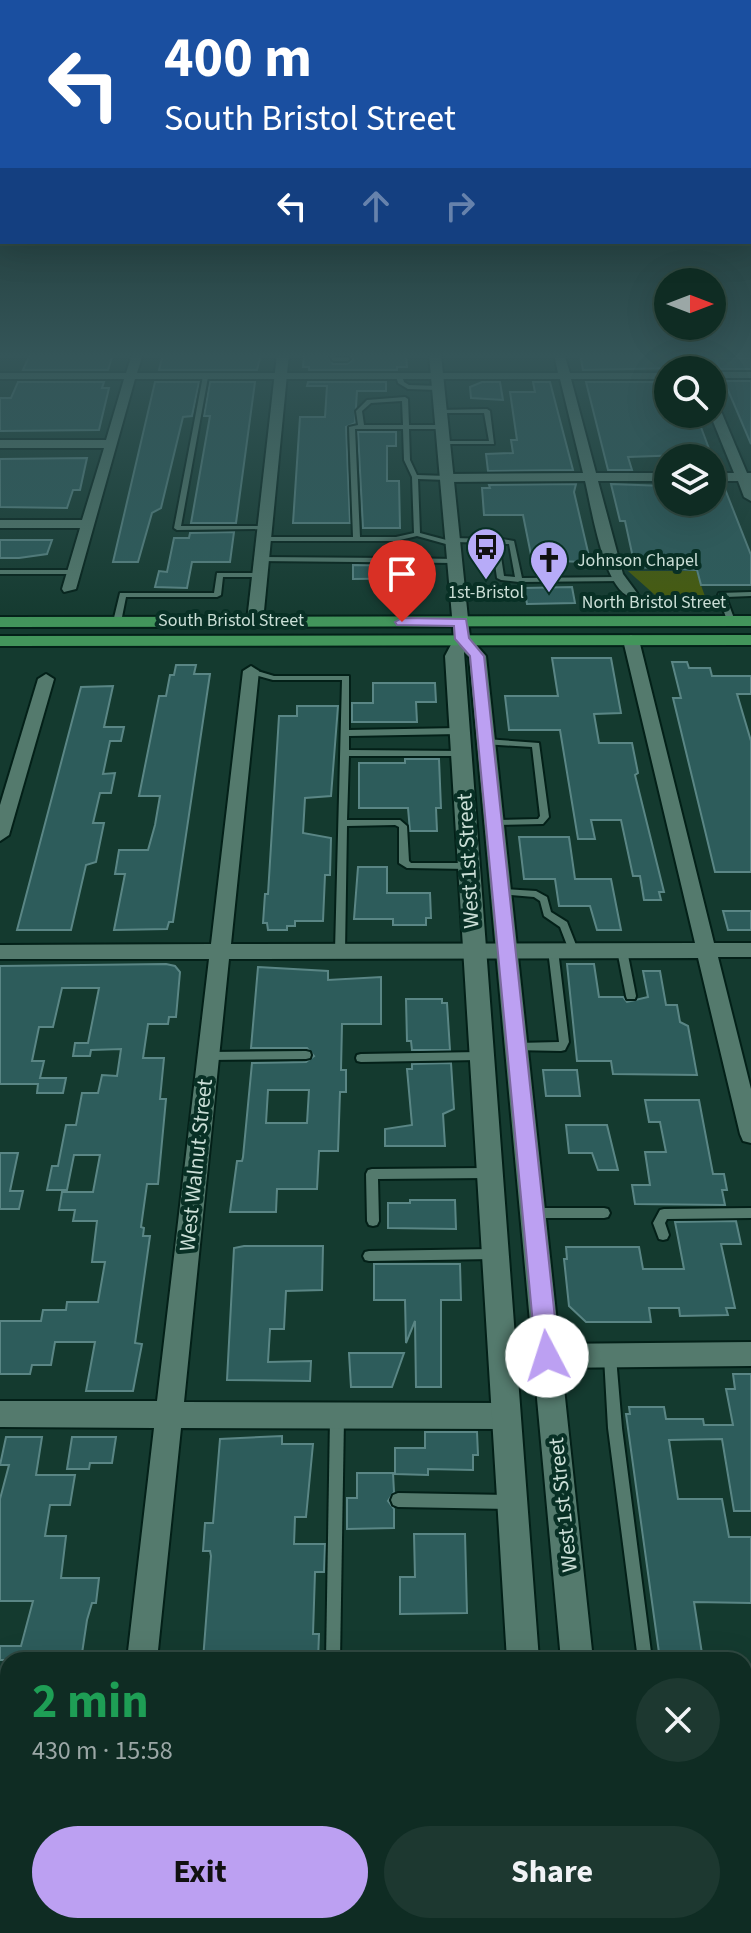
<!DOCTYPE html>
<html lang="en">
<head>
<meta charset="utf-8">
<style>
	:root { --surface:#0f2c23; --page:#1d3830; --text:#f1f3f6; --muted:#9ba7a6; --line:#2f4841; --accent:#bca0f2 }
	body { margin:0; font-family:"Source Sans 3",sans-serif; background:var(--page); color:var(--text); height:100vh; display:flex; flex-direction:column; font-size:30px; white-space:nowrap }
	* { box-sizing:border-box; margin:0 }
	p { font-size:26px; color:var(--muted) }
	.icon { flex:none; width:44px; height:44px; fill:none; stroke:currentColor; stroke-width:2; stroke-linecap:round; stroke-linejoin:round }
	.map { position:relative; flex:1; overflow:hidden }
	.drawer { position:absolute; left:0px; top:1652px; width:752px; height:282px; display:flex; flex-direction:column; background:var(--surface); border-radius:24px 24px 0 0; box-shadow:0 8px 32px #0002,0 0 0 2px var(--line) }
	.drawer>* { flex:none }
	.top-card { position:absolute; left:0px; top:0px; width:752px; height:244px; box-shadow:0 8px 32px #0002,0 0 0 2px var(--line); background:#1a4fa0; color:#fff; overflow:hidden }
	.needle { width:52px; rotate:90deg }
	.fabs { position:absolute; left:654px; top:268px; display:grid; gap:16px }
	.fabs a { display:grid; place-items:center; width:72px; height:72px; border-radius:50%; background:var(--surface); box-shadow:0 8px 32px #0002,0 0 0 2px var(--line); font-size:40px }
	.pin { position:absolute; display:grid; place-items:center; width:68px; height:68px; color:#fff; margin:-82px -34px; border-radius:50% 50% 50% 0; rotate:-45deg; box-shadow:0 0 8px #0007 }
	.pin .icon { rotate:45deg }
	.me { position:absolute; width:88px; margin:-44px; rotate:355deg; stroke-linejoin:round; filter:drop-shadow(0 0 6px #0008) }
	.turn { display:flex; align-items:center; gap:28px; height:168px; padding:0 32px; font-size:36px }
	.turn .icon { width:104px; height:104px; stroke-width:2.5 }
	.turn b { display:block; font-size:56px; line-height:68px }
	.lanes { display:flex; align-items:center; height:76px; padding:0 32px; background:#0003; justify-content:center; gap:40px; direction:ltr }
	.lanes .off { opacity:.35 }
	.round { display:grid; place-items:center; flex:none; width:84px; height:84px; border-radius:42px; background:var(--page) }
	.head { display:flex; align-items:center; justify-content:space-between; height:136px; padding:0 32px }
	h1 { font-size:48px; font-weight:700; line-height:60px; color:#1e9e55 }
	.primary-button { display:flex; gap:16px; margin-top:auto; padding:16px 32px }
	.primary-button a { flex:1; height:92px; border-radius:48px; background:var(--accent); color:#111; font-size:32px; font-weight:700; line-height:92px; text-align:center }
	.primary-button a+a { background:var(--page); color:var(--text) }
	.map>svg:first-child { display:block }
	.green { fill:#485c0a }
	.building { fill:#2d5c5b; stroke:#5a8685; stroke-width:2; fill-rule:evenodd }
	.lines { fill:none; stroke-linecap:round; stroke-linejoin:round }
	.service-casing { stroke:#032018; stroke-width:4 }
	.minor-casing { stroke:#032018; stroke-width:4 }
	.tertiary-casing { stroke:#032018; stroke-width:4 }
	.secondary-casing { stroke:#032018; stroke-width:4 }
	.primary-casing { stroke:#032018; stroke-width:4 }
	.service { fill:#547a6d; fill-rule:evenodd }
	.minor { fill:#547a6d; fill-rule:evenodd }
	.tertiary { fill:#547a6d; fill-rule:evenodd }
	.secondary { fill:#547a6d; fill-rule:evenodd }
	.primary { fill:#42955b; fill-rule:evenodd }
	.route { fill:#bca0f2; stroke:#7a689d; stroke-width:2 }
	.labels { text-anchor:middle; stroke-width:8; stroke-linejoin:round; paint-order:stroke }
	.far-poi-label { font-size:18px; fill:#caded6; stroke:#083025; text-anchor:start }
	.far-street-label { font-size:18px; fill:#caded6; stroke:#083025 }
	.street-label { font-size:22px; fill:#caded6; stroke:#083025 }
</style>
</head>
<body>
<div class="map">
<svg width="751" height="1933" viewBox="0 0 751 1933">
	<rect width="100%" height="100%" fill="#143a2f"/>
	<polygon class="green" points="628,571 696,571 708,605 648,605 655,595"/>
	<g class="building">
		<polygon points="30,354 74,355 113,354 108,370 23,370"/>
		<polygon points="163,354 261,354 257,370 159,370"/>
		<polygon points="304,354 326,354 333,364 347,364 353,360 352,356 338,354 406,354 407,367 397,367 397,370 309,370 309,367 303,367"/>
		<polygon points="580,354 672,354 677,368 583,370"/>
		<polygon points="715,358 751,358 751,369 720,369"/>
		<polygon points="725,381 751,381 751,444 725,383"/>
		<polygon points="18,382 104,382 102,388 109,388 99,430 0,431 0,398 11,398"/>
		<polygon points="155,382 199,382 192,416 183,417 161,508 152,513 138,562 113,562"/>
		<polygon points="210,382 255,382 236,523 191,523 210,416 204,416"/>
		<polygon points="308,382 386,382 386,391 357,391 355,423 346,427 350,523 293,523 300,417 325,417 327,386 307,386"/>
		<polygon points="482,382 500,382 503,400 471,398 470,387"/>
		<polygon points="533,382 550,382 573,470 488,471 486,454 513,453 511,440 517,440 510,392 535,392"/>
		<polygon points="586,382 668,382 668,414 696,414 711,454 628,457 632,470 608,470"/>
		<polygon points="358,432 396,432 396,446 387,446 387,481 399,481 400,528 363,528"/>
		<polygon points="87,458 80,490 73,490 67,508 0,507 0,459"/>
		<polygon points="576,484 574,492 588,552 581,552 583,562 532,560 523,515 484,515 482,488 490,488 489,485"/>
		<polygon points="611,484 665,486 668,502 712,502 712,484 723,484 751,555 751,585 701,585 697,570 635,567 625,521 620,521"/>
		<polygon points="234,532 230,562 192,562 187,588 155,587 159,571 167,572 174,538 189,538 190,533"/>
		<polygon points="0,540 52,540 47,554 19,558 0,558"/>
		<polygon points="353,565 424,566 425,578 353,579"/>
		<polygon points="572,587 575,603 527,604 524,588"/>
		<polygon points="552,658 611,658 621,713 594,714 599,743 632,743 638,773 635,775 664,892 659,892 661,900 644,900 640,876 633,876 621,820 591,820 595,839 578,839 560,730 509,730 505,696 558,696"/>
		<polygon points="672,662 687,662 689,668 710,668 712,676 751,676 751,694 737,694 751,741 751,872 715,872 673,698 681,698"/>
		<polygon points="176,665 196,665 194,674 210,674 173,922 169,922 167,929 114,930 125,874 115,874 119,850 148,850 155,825 160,796 139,796 159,696 166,696 170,675 174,675"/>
		<polygon points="373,683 435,683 436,702 416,702 417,722 352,722 352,703 373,703"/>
		<polygon points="113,686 104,727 124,727 121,741 110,741 103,774 115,773 111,793 100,793 93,823 104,823 96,862 86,865 71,930 17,930 81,687"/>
		<polygon points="297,706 338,706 331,796 305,798 303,833 331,838 330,875 325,875 323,921 295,921 295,926 287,926 287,930 268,930 267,923 263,923 265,894 268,894 279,716 297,716"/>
		<polygon points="405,759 439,759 441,808 436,808 437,831 410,831 408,808 359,808 359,763 405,763"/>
		<polygon points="519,837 569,837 575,879 611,879 621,930 597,930 590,906 559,906 555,879 524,879"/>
		<polygon points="358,867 387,867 387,893 430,893 431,918 426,918 426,925 393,925 393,919 354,919"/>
		<polygon points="723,911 751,911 751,930 728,930"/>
		<polygon points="166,964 175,966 180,972 176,1017 169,1017 168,1024 148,1024 143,1058 164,1058 160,1099 166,1099 158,1184 147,1184 141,1227 144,1228 143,1236 150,1236 135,1343 142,1344 133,1391 86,1391 95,1342 55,1342 51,1365 32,1365 30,1374 0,1374 0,1321 41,1321 43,1310 66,1310 67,1302 98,1302 105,1262 92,1262 97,1221 73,1221 75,1210 59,1210 62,1192 93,1192 100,1155 74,1155 67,1190 47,1190 52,1166 58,1166 66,1125 76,1125 82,1093 98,1093 102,1075 117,1076 121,1049 91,1050 90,1056 73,1056 75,1043 88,1043 99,988 62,988 53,1027 39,1027 32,1061 44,1061 40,1078 66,1078 63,1093 37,1093 38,1084 0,1084 0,966"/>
		<polygon points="567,964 594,964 599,997 623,997 627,1002 648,997 643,971 660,971 666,1005 677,1005 680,1022 688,1026 697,1075 613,1074 611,1061 577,1061"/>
		<path d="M258,967L328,971V980L381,977V1024H342L341,1070H346V1092H340L338,1151H319L317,1189H277L276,1212H230L237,1161H242L243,1157L252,1063L306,1062L314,1056L307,1048H251ZM268,1090H309L307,1123H266Z"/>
		<polygon points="406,999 442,999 442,1003 447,1003 450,1050 412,1050 411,1041 407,1041"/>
		<polygon points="451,1063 454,1109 443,1114 445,1146 385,1146 385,1129 412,1125 407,1069 412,1069 412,1064"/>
		<polygon points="543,1070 577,1070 580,1096 546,1096"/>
		<polygon points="645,1100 699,1100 713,1174 724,1174 727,1190 722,1190 725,1205 635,1204 632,1185 650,1185 645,1152 666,1152 660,1122 649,1122"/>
		<polygon points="566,1125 607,1125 618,1170 598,1170 592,1153 569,1153"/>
		<polygon points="0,1153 18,1153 10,1191 23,1191 19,1209 0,1209"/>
		<polygon points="410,1200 455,1200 456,1229 388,1228 388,1203 410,1203"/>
		<polygon points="736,1221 741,1244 721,1244 735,1308 726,1308 728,1315 680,1316 679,1308 649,1308 651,1322 586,1322 569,1306 564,1259 567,1259 566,1247 639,1247 643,1269 684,1269 675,1222"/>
		<polygon points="244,1246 323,1246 322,1290 286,1291 284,1329 270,1329 268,1362 311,1361 310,1381 227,1380 234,1248"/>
		<polygon points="374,1264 460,1264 461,1300 441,1300 441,1387 416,1387 415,1321 406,1343 405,1300 374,1300"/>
		<polygon points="349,1353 404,1353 392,1387 351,1387"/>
		<polygon points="733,1374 751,1374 751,1511 734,1511 722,1439 669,1440 678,1499 722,1499 729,1537 751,1537 751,1603 694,1602 703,1660 660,1660 626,1414 630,1414 629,1407 664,1407 666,1419 703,1419 704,1425 733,1425 726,1389 735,1389"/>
		<polygon points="425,1432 477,1432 478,1455 473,1455 473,1470 428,1469 428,1475 395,1474 395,1448 425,1448"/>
		<polygon points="282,1436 282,1444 313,1444 306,1517 295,1517 294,1544 325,1544 324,1572 315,1572 313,1634 319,1634 318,1660 203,1660 211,1556 210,1551 203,1551 205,1523 213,1523 220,1439"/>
		<polygon points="6,1437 42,1437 36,1475 75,1475 70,1505 50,1505 45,1536 66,1536 61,1578 99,1578 96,1603 92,1603 87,1620 81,1660 0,1660 0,1646 21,1646 33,1601 0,1601 0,1499 9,1465 0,1465"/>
		<polygon points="72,1437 116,1437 112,1463 90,1463 89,1469 67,1469"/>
		<polygon points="357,1473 393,1473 394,1492 388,1501 394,1509 394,1528 347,1529 347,1498 357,1498"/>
		<polygon points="414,1534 465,1534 467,1613 400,1614 400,1577 415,1577"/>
	</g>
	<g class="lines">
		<defs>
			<g id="service">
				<polygon points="329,354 335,354 336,357 347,357 350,359 347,361 334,361 332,360"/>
				<polygon points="399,374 402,376 404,382 409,385 439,386 442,388 439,390 408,389 398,383 396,376"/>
				<polygon points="203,376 208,377 181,526 264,526 266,527 266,529 177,530 174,528"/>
				<path d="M405,397L408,399L409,425H442L445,427L442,429H409L410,460L417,475L447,476L450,478L447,480L418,479L420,533L450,541L451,539L453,538L492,539L495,538L514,541L522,578L619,577L623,579L622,581L519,582L501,580L497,578L492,543L454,542L456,544L453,546L417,536L400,540V558L455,559L459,561L455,563L258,561L257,559L261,557L393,558V541H263L260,539L263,537H353L349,427L358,425L356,411L367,400ZM402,401L403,425H364L362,411L371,403ZM355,429H403L404,460L412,477L414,533L396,537H360ZM499,544H509L515,577L504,576Z"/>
				<polygon points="487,409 490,411 494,444 442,444 441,443 444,441 489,441 484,413 441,413 439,412 439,410"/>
				<polygon points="0,570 74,570 78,572 74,574 0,574"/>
				<polygon points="217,573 259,573 263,575 259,577 223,577 221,595 217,597 126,597 121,622 117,624 113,622 120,593 214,593"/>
				<polygon points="751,592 751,596 726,597 735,621 731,623 728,623 718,595 719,593"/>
				<polygon points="248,669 251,669 274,676 349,676 349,730 459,728 463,731 459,734 349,736 349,750 463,751 464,753 460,756 349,756 347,820 400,820 407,826 409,861 411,863 468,863 473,866 468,869 407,868 399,863 399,827 395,825 347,826 345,951 343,954 340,955 335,951 342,680 273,680 248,673"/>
				<polygon points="486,739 539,743 549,817 543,824 492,825 491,823 492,821 495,820 538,819 540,816 532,747 483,744 483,740"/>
				<polygon points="502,889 536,891 547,897 551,912 567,922 578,950 576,953 570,953 560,927 544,916 540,901 534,897 499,894 497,892"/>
				<polygon points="553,946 558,950 569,1042 565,1050 561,1051 513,1050 512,1047 513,1044 517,1043 559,1042 548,950"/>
				<polygon points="622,946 627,950 636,996 635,999 627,999 626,996 617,950"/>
				<polygon points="306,1051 310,1052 311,1055 310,1058 306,1059 209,1060 205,1059 204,1056 205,1053 209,1052"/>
				<polygon points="479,1052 483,1053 484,1056 483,1059 479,1060 361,1062 357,1061 356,1058 357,1055 361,1054"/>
				<polygon points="487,1168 491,1169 493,1173 491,1177 487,1178 378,1179 379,1221 377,1225 373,1226 369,1225 367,1221 366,1174 368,1170 372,1169"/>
				<polygon points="534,1208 604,1208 608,1209 610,1213 608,1217 604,1218 534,1218 530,1217 528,1213 530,1209"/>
				<polygon points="751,1208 751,1218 667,1219 665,1223 669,1235 667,1239 663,1240 659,1239 653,1223 660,1210 664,1209"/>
				<polygon points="493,1249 497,1250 499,1254 497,1258 493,1259 369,1261 365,1260 363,1256 365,1252 369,1251"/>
				<polygon points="610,1351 615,1353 616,1357 622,1428 652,1660 638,1660 608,1428 604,1357 605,1353"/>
				<polygon points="337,1411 342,1413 344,1418 340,1660 326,1660 330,1418 332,1413"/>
				<polygon points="398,1493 509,1495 514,1497 516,1502 514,1507 509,1509 398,1507 393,1505 391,1500 393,1495"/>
				<rect x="744" y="1897" width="7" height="16"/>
				<rect x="320" y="1926" width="16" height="7"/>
			</g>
			<g id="minor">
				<path d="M132,354H143L137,373H558L554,354H564L570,373H668V379H571L596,473H668V481H598L623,574L637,593L630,597C603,587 592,509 585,481L447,482L440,478L447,474L583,473L560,379H135L76,589L64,592L62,589L80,528H0V520H82L104,448H0V440H106L124,379H0V373H126Z"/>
				<polygon points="685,354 696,354 704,370 692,370"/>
				<rect x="712" y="372" width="39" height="6"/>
				<polygon points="712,400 718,404 747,473 751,473 751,501 744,497 738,481 712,481 712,473 734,473 710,414"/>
				<polygon points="631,635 639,640 714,943 751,943 751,957 718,957 751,1089 751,1143 743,1141 740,1134 698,958 229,959 184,1402 505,1403 514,1407 518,1416 514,1425 505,1429 181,1428 157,1660 127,1660 154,1428 0,1427 0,1401 157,1401 209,959 0,959 0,945 211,944 243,671 251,666 259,671 231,944 695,943 623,640"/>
				<polygon points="46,674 54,679 9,835 0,841 0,805 38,679"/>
				<polygon points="751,1342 751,1366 547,1368 538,1365 534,1356 538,1347 547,1344"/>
				<rect x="95" y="1926" width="34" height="7"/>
			</g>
			<polygon id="tertiary" points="277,354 289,354 263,621 255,626 247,621"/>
			<g id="secondary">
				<polygon points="429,354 441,354 470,638 486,656 593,1660 561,1660 469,657 464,652 539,1660 507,1660 445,656 454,639"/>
				<rect x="523" y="1926" width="38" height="7"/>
				<polygon points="584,1926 622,1926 623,1933 585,1933"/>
			</g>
			<g id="primary">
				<polygon points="751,616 751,626 0,627 0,617"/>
				<polygon points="751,635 751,645 0,646 0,636"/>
			</g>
		</defs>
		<use href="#service" class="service-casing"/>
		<use href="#minor" class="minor-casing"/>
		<use href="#tertiary" class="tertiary-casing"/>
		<use href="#secondary" class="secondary-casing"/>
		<use href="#primary" class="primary-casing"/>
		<use href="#service" class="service"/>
		<use href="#minor" class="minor"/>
		<use href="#tertiary" class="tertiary"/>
		<use href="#secondary" class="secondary"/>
		<use href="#primary" class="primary"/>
	</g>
	<linearGradient id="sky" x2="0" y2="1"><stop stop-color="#0b201a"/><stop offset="0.57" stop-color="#345558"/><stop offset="1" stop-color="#345558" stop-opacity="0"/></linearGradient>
	<rect width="751" height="624" fill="url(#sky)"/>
	<polygon class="route" points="402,618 466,619 469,638 484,656 559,1356 555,1364 547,1367 539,1364 536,1356 470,656 455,639 454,626 397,625 395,622"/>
	<defs>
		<symbol id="bus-pin" viewBox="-11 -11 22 30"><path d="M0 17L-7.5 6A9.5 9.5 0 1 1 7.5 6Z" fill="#b7abf8" stroke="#083025"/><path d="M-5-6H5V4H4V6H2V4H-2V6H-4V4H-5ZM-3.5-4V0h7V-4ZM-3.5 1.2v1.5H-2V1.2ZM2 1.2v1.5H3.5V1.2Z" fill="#111"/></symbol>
		<symbol id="church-pin" viewBox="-11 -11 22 30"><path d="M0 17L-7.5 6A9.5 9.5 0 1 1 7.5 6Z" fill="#b7abf8" stroke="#083025"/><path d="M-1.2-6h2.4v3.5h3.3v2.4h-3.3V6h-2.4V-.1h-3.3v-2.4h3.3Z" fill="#111"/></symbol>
	</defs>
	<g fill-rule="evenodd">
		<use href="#bus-pin" x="464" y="525" width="44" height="60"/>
		<use href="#church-pin" x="527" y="538" width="44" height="60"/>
	</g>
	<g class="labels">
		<g class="far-poi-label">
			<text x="577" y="566">Johnson Chapel</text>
			<text x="486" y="598" text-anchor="middle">1st-Bristol</text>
		</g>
		<g class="far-street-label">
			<text x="654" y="608">North Bristol Street</text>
			<text x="231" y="626">South Bristol Street</text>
		</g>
		<g class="street-label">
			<text transform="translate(467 861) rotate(-93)" y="8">West 1st Street</text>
			<text transform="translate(195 1165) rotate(-84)" y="8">West Walnut Street</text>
			<text transform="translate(562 1505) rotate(-96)" y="8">West 1st Street</text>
		</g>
	</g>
</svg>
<div class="fabs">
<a><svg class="needle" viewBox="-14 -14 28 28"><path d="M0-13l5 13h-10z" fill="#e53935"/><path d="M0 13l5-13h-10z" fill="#9ba7a6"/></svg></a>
<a><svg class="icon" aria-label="search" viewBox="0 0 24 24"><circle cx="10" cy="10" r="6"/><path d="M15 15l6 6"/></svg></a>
<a><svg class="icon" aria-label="layers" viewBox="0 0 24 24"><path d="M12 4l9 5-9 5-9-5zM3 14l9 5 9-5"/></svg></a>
</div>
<div class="pin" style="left:402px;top:622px;background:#d93025"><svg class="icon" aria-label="arrive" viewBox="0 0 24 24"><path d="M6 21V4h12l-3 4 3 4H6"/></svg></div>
<svg class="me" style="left:547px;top:1356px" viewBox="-20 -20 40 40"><circle r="19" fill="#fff"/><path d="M0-13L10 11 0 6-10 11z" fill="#bca0f2"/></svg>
<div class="top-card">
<div class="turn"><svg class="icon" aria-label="left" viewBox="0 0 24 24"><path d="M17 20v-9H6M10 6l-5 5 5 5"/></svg><div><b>400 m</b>South Bristol Street</div></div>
<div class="lanes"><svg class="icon" aria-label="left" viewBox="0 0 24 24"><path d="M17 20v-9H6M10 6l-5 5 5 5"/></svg><svg class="icon off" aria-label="ahead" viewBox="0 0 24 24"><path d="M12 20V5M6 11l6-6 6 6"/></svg><svg class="icon off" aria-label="right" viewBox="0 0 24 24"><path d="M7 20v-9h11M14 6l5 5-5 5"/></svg></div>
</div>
<section class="drawer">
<div class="head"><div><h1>2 min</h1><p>430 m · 15:58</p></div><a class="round"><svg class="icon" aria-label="close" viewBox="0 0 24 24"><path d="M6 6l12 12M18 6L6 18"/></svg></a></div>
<div class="primary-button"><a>Exit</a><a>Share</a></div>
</section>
</div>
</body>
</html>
